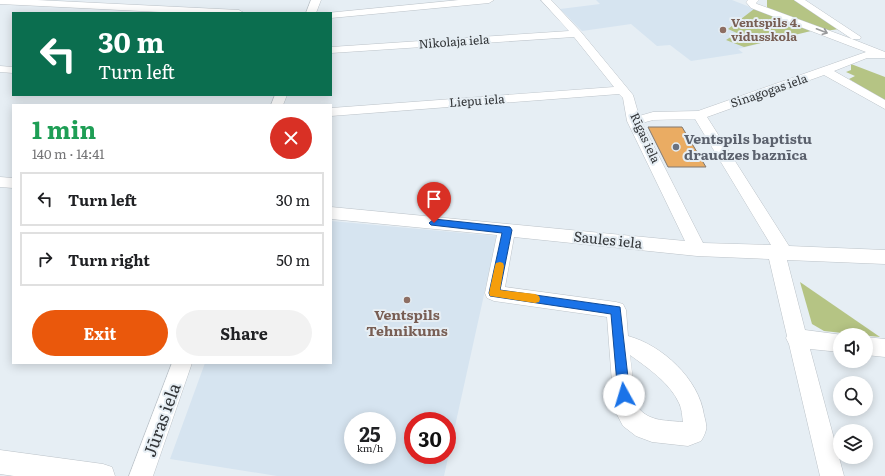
<!DOCTYPE html>
<html lang="en">
<head>
<meta charset="utf-8">
<style>
	:root { --surface:#fff; --page:#f2f2f2; --text:#202124; --muted:#757577; --line:#e0e0e0; --accent:#ea580c }
	body { margin:0; font-family:Literata,serif; background:var(--page); color:var(--text); height:100vh; display:flex; flex-direction:column; font-size:15px; white-space:nowrap }
	* { box-sizing:border-box; margin:0 }
	p { font-size:13px; color:var(--muted) }
	.icon { flex:none; width:22px; height:22px; fill:none; stroke:currentColor; stroke-width:2; stroke-linecap:round; stroke-linejoin:round }
	.map { position:relative; flex:1; overflow:hidden }
	.sheet { position:absolute; left:12px; top:104px; width:320px; height:260px; display:flex; flex-direction:column; background:var(--surface); border-radius:0px; box-shadow:0 2px 10px #0003 }
	.sheet>* { flex:none }
	.hud { position:absolute; left:12px; top:12px; width:320px; height:84px; border-radius:0px; box-shadow:0 2px 10px #0003; background:#0b6e4f; color:#fff; overflow:hidden }
	.controls { position:absolute; left:833px; top:328px; display:grid; gap:8px }
	.controls a { display:grid; place-items:center; width:40px; height:40px; border-radius:50%; background:var(--surface); box-shadow:0 2px 10px #0003; font-size:20px }
	.speed { position:absolute; left:344px; top:412px; display:flex; gap:8px; font-size:20px; font-weight:700; text-align:center }
	.speed>* { display:grid; place-content:center; width:52px; height:52px; border-radius:50%; background:var(--surface); box-shadow:0 2px 10px #0003; line-height:1 }
	.speed small { font-size:10px; font-weight:400 }
	.speed .limit { border:6px solid #d22; background:#fff; color:#111 }
	.pin { position:absolute; display:grid; place-items:center; width:34px; height:34px; color:#fff; margin:-41px -17px; border-radius:50% 50% 50% 0; rotate:-45deg; box-shadow:0 0 4px #0007 }
	.pin .icon { rotate:45deg }
	.me { position:absolute; width:44px; margin:-22px; rotate:354deg; stroke-linejoin:round; filter:drop-shadow(0 0 3px #0008) }
	.turn { display:flex; align-items:center; gap:14px; height:84px; padding:0 20px; font-size:18px }
	.turn .icon { width:52px; height:52px; stroke-width:2.5 }
	.turn b { display:block; font-size:28px; line-height:34px }
	.round { display:grid; place-items:center; flex:none; width:42px; height:42px; border-radius:21px; background:var(--page) }
	.head { display:flex; align-items:center; justify-content:space-between; height:68px; padding:0 20px }
	h1 { font-size:24px; font-weight:700; line-height:30px; color:#1e9e55 }
	.action { display:flex; gap:8px; margin-top:auto; padding:8px 20px }
	.action a { flex:1; height:46px; border-radius:24px; background:var(--accent); color:#fff; font-size:16px; font-weight:700; line-height:46px; text-align:center }
	.action a+a { background:var(--page); color:var(--text) }
	ul { padding:0; list-style:none }
	li { display:flex; align-items:center; gap:12px; height:54px; margin:0 8px 6px; padding:0 12px; border:2px solid var(--line); border-radius:0px }
	li div { flex:1 }
	li b { display:block; font-size:15px }
	li em { font-style:normal }
	.map>svg:first-child { display:block }
	.built { fill:#d6e4f0; fill-rule:evenodd }
	.green { fill:#b5c484 }
	.building { fill:#eaac63; stroke:#807973 }
	.lines { fill:none; stroke-linecap:round; stroke-linejoin:round }
	.minor-casing { stroke:#bcc3c9; stroke-width:1 }
	.minor { fill:#fff; fill-rule:evenodd }
	.oneway { stroke:#999a9c }
	.route { fill:#1a73e8; stroke:#114b97 }
	.slow { fill:#f59e0b }
	.education-dot { fill:#8d6e63; stroke:#e6eef4; stroke-width:1.5 }
	.worship-dot { fill:#6b7280; stroke:#e6eef4; stroke-width:1.5 }
	.labels { text-anchor:middle; stroke-width:4; stroke-linejoin:round; paint-order:stroke }
	.far-education-label { font-size:12px; font-weight:bold; fill:#785e54; stroke:#e6eef4; text-anchor:start }
	.far-street-label { font-size:12px; fill:#333639; stroke:#e6eef4 }
	.worship-label { font-size:14px; font-weight:bold; fill:#5b616d; stroke:#e6eef4; text-anchor:start }
	.street-label { font-size:14px; fill:#333639; stroke:#e6eef4 }
	.education-label { font-size:14px; font-weight:bold; fill:#785e54; stroke:#e6eef4 }
	.near-street-label { font-size:17px; fill:#333639; stroke:#e6eef4 }
</style>
</head>
<body>
<div class="map">
<svg width="885" height="476" viewBox="0 0 885 476">
	<rect width="100%" height="100%" fill="#e6eef4"/>
	<g class="built">
		<polygon points="596,0 732,0 811,31 738,49 743,53 691,61 670,45 657,46 631,24 582,31 560,9 600,4"/>
		<path d="M331,221L497,236L444,476H277L170,459L205,363H331ZM353,421H387V455H353ZM413,421H447V455H413Z"/>
	</g>
	<g class="green">
		<polygon points="767,0 794,0 839,29 825,31 767,8"/>
		<polygon points="754,9 811,31 744,47 726,40 737,33 728,29"/>
		<polygon points="851,64 885,77 885,102 849,79 855,76 846,72 851,70"/>
		<polygon points="800,282 880,337 824,331 812,324"/>
	</g>
	<polygon class="building" points="648,127 682,127 706,167 668,167"/>
	<g class="lines">
		<defs>
			<g id="minor">
				<polygon points="0,0 37,0 239,10 244,13 181,13 0,4"/>
				<polygon points="311,0 321,0 316,13 306,13"/>
				<polygon points="459,0 494,0 489,3 331,18 331,13 327,13"/>
				<path d="M541,0H551L581,32L633,95L639,116L653,112L698,111L866,52L751,8L746,2L748,0H759L756,3L757,4L852,39L794,0H805L861,37L860,39H852L885,52V58H867L834,71L885,100V109L824,75L707,117L789,246L885,250V264L787,260L805,330L843,335H840V352L810,349L844,476H820L789,344L786,338L787,336L769,259L697,256L514,237L505,287L616,302L623,304L626,310L628,336C662,345 699,379 704,415C705,419 707,425 706,430C705,434 703,438 701,441L688,446L652,442L636,436L623,426L614,409L607,317L494,301L487,298L485,293L497,235L331,219V207L685,241L627,121L623,98L619,94L331,116V108L614,87L574,37L331,53V47L569,31ZM695,119L771,245L703,243L642,123L653,120ZM630,355C648,368 670,383 679,403C682,409 682,416 683,422C664,420 648,422 636,405Z"/>
				<polygon points="0,66 13,67 13,73 0,72"/>
				<polygon points="275,95 287,95 283,105 271,105"/>
				<polygon points="0,177 13,178 13,188 0,187"/>
				<polygon points="866,337 885,339 885,357 866,355"/>
				<polygon points="172,363 192,363 153,476 129,476"/>
				<polygon points="0,450 103,464 112,467 115,476 14,476 0,474"/>
			</g>
		</defs>
		<use href="#minor" class="minor-casing"/>
		<use href="#minor" class="minor"/>
	</g>
	<defs><path id="oneway-shaft" d="M-6 0H5M1.5-3L5.5 0L1.5 3" fill="none" stroke-width="1.6" stroke-linecap="round" stroke-linejoin="round"/></defs>
	<use class="oneway" href="#oneway-shaft" transform="translate(822 31) rotate(21)"/>
	<polygon class="route" points="434,219 510,227 512,230 500,290 620,307 630,395 628,399 624,401 620,399 618,395 611,314 490,296 489,293 502,233 431,225 429,223"/>
	<polygon class="slow" points="500,262 503,263 504,266 500,290 535,294 539,296 540,299 539,302 535,303 490,296 489,293 495,266 496,263"/>
	<g class="education-dot">
		<circle cx="723" cy="30" r="4"/>
		<circle cx="407" cy="300" r="4"/>
	</g>
	<circle class="worship-dot" cx="676" cy="147" r="4"/>
	<g class="labels">
		<g class="far-education-label">
			<text x="731" y="27">Ventspils 4.<tspan x="731" dy="14">vidusskola</tspan></text>
		</g>
		<g class="far-street-label">
			<text transform="translate(454 42) rotate(-4)" y="4">Nikolaja iela</text>
			<text transform="translate(769 91) rotate(-19)" y="4">Sinagogas iela</text>
			<text transform="translate(477 101) rotate(-4)" y="4">Liepu iela</text>
			<text transform="translate(645 138) rotate(65)" y="4">Rīgas iela</text>
		</g>
		<g class="worship-label">
			<text x="684" y="144">Ventspils baptistu<tspan x="684" dy="16">draudzes baznīca</tspan></text>
		</g>
		<g class="street-label">
			<text transform="translate(608 240) rotate(6)" y="5">Saules iela</text>
		</g>
		<g class="education-label">
			<text x="407" y="320">Ventspils<tspan x="407" dy="16">Tehnikums</tspan></text>
		</g>
		<g class="near-street-label">
			<text transform="translate(162 420) rotate(-70)" y="6">Jūras iela</text>
		</g>
	</g>
</svg>
<div class="controls">
<a><svg class="icon" aria-label="sound" viewBox="0 0 24 24"><path d="M4 9h4l5-4v14l-5-4H4zM17 9q2 3 0 6"/></svg></a>
<a><svg class="icon" aria-label="search" viewBox="0 0 24 24"><circle cx="10" cy="10" r="6"/><path d="M15 15l6 6"/></svg></a>
<a><svg class="icon" aria-label="layers" viewBox="0 0 24 24"><path d="M12 4l9 5-9 5-9-5zM3 14l9 5 9-5"/></svg></a>
</div>
<div class="speed"><div>25<small>km/h</small></div><div class="limit">30</div></div>
<div class="pin" style="left:434px;top:223px;background:#d93025"><svg class="icon" aria-label="arrive" viewBox="0 0 24 24"><path d="M6 21V4h12l-3 4 3 4H6"/></svg></div>
<svg class="me" style="left:624px;top:395px" viewBox="-20 -20 40 40"><circle r="19" fill="#fff"/><path d="M0-13L10 11 0 6-10 11z" fill="#1a73e8"/></svg>
<div class="hud">
<div class="turn"><svg class="icon" aria-label="left" viewBox="0 0 24 24"><path d="M17 20v-9H6M10 6l-5 5 5 5"/></svg><div><b>30 m</b>Turn left</div></div>
</div>
<section class="sheet">
<div class="head"><div><h1>1 min</h1><p>140 m · 14:41</p></div><a class="round" style="background:#d93025;color:#fff"><svg class="icon" aria-label="close" viewBox="0 0 24 24"><path d="M6 6l12 12M18 6L6 18"/></svg></a></div>
<ul>
<li><svg class="icon" aria-label="left" viewBox="0 0 24 24"><path d="M17 20v-9H6M10 6l-5 5 5 5"/></svg><div><b>Turn left</b></div><em>30 m</em></li>
<li><svg class="icon" aria-label="right" viewBox="0 0 24 24"><path d="M7 20v-9h11M14 6l5 5-5 5"/></svg><div><b>Turn right</b></div><em>50 m</em></li>
</ul>
<div class="action"><a>Exit</a><a>Share</a></div>
</section>
</div>
</body>
</html>
